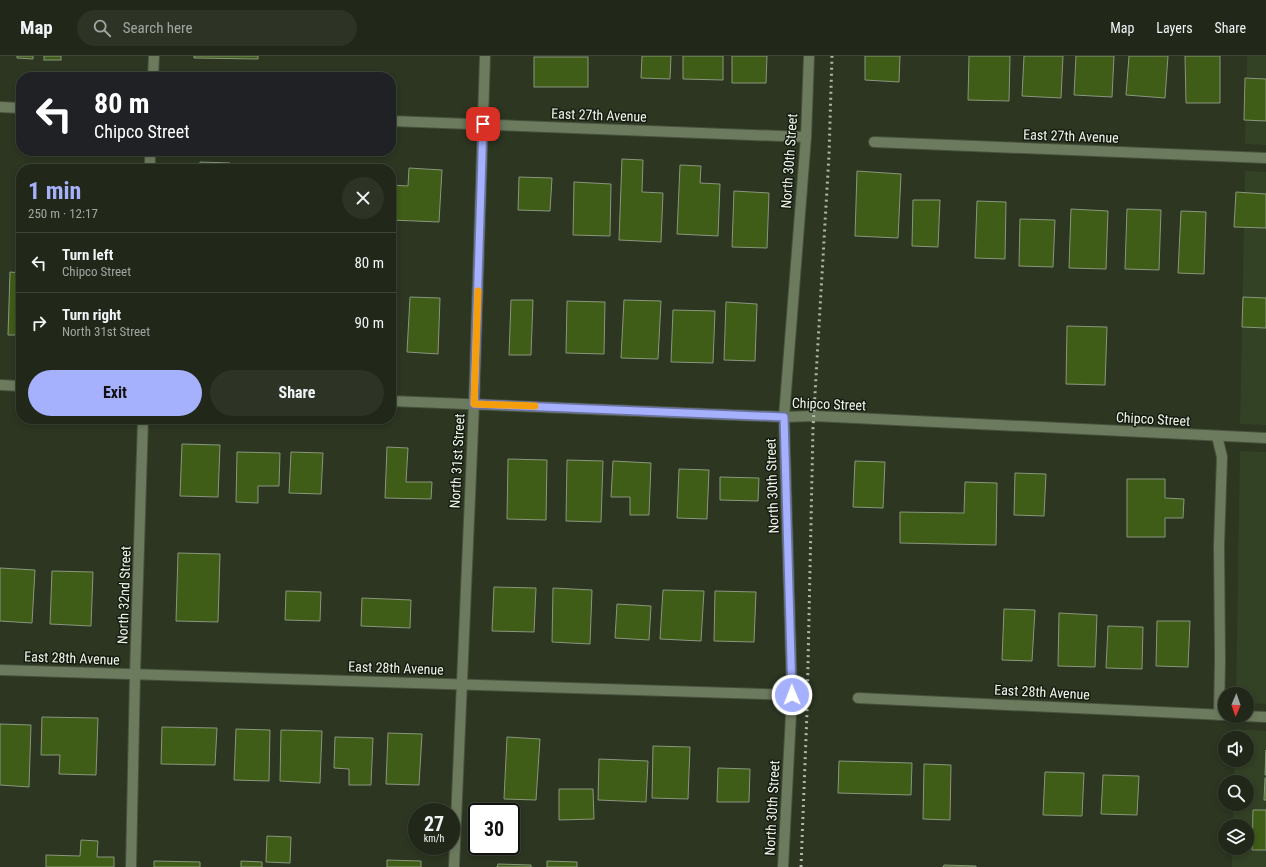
<!DOCTYPE html>
<html lang="en">
<head>
<meta charset="utf-8">
<style>
	:root { --surface:#212819; --page:#2d3426; --text:#f1f3f6; --muted:#a2a6a2; --line:#3e4438; --accent:#a5b1fc }
	body { margin:0; font-family:"Roboto Condensed",sans-serif; background:var(--page); color:var(--text); height:100vh; display:flex; flex-direction:column; font-size:15px; white-space:nowrap }
	* { box-sizing:border-box; margin:0 }
	p { font-size:13px; color:var(--muted) }
	.icon { flex:none; width:22px; height:22px; fill:none; stroke:currentColor; stroke-width:2; stroke-linecap:round; stroke-linejoin:round }
	.map { position:relative; flex:1; overflow:hidden }
	.details { position:absolute; left:16px; top:108px; width:380px; height:260px; display:flex; flex-direction:column; background:var(--surface); border-radius:16px; box-shadow:0 2px 6px #0003,0 0 0 1px var(--line) }
	.details>* { flex:none }
	.hud { position:absolute; left:16px; top:16px; width:380px; height:84px; border-radius:16px; box-shadow:0 2px 6px #0003,0 0 0 1px var(--line); background:#202124; color:#fff; overflow:hidden }
	.needle { width:26px; rotate:182deg }
	.buttons { position:absolute; left:1218px; top:631px; display:grid; gap:8px }
	.buttons a { display:grid; place-items:center; width:36px; height:36px; border-radius:50%; background:var(--surface); box-shadow:0 2px 6px #0003,0 0 0 1px var(--line); font-size:20px }
	.speed { position:absolute; left:408px; top:747px; display:flex; gap:8px; font-size:20px; font-weight:700; text-align:center }
	.speed>* { display:grid; place-content:center; width:52px; height:52px; border-radius:50%; background:var(--surface); box-shadow:0 2px 6px #0003,0 0 0 1px var(--line); line-height:1 }
	.speed small { font-size:10px; font-weight:400 }
	.speed .limit { border:2px solid #111; border-radius:6px; background:#fff; color:#111 }
	.pin { position:absolute; display:grid; place-items:center; width:34px; height:34px; color:#fff; margin:-17px; border-radius:8px; box-shadow:0 2px 6px #0006 }
	.me { position:absolute; width:44px; margin:-22px; rotate:359deg; stroke-linejoin:round; filter:drop-shadow(0 0 3px #0008) }
	.turn { display:flex; align-items:center; gap:14px; height:84px; padding:0 12px; font-size:18px }
	.turn .icon { width:52px; height:52px; stroke-width:2.5 }
	.turn b { display:block; font-size:28px; line-height:34px }
	.round { display:grid; place-items:center; flex:none; width:42px; height:42px; border-radius:21px; background:var(--page) }
	.head { display:flex; align-items:center; justify-content:space-between; height:68px; padding:0 12px }
	h1 { font-size:24px; font-weight:700; line-height:30px; color:var(--accent) }
	.cta { display:flex; gap:8px; margin-top:auto; padding:8px 12px }
	.cta a { flex:1; height:46px; border-radius:24px; background:var(--accent); color:#111; font-size:16px; font-weight:700; line-height:46px; text-align:center }
	.cta a+a { background:var(--page); color:var(--text) }
	ul { padding:0; list-style:none }
	li { display:flex; align-items:center; gap:12px; height:60px; padding:0 12px; border-top:1px solid var(--line) }
	li div { flex:1 }
	li b { display:block; font-size:15px }
	li em { font-style:normal }
	header { display:flex; align-items:center; gap:24px; box-sizing:border-box; height:56px; padding:0 20px; background:var(--surface); border-bottom:1px solid var(--line) }
	header strong { font-size:19px }
	nav { display:flex; gap:22px; margin-inline-start:auto; font-size:14px }
	.search { width:280px; height:36px; background:var(--page); display:flex; align-items:center; gap:10px; box-sizing:border-box; padding:0 14px; border-radius:22px; color:var(--muted); font-size:15px }
	.map>svg:first-child { display:block }
	.built { fill:#334125 }
	.building { fill:#3f5d16; stroke:#89967d }
	.lines { fill:none; stroke-linecap:round; stroke-linejoin:round }
	.lane-casing { stroke:#47513d; stroke-width:12 }
	.street-casing { stroke:#47513d; stroke-width:12 }
	.lane { stroke:#6c7b5e; stroke-width:10 }
	.street { stroke:#6c7b5e; stroke-width:10 }
	.rail { stroke:#afb8a7; stroke-width:3; stroke-dasharray:2 4; stroke-linecap:butt }
	.route-casing { stroke:#6b73a4; stroke-width:10 }
	.route { stroke:#a5b1fc; stroke-width:7 }
	.slow { stroke:#f59e0b; stroke-width:7 }
	.labels { text-anchor:middle; stroke-width:3; stroke-linejoin:round; paint-order:stroke }
	.street-label { font-size:14px; fill:#eff7e9; stroke:#171c12 }
</style>
</head>
<body>
<header>
<strong>Map</strong>
<div class="search"><svg class="icon" aria-label="search" viewBox="0 0 24 24"><circle cx="10" cy="10" r="6"/><path d="M15 15l6 6"/></svg>Search here</div>
<nav><a>Map</a><a>Layers</a><a>Share</a></nav>
</header>
<div class="map">
<svg width="1266" height="811" viewBox="0 0 1266 811">
	<rect width="100%" height="100%" fill="#2c3621"/>
	<g class="built">
		<polygon points="1247,0 1266,0 1266,89 1245,88"/>
		<polygon points="1245,115 1266,116 1266,369 1240,368"/>
		<polygon points="1240,395 1266,396 1266,648 1247,647 1247,638 1236,638"/>
		<polygon points="1235,673 1266,675 1266,811 1232,811 1232,792 1247,792 1247,770 1233,770 1233,748 1247,748 1247,726 1234,726 1235,704 1247,704 1247,682 1235,682"/>
	</g>
	<g class="building">
		<polygon points="17,0 33,0 33,3 17,2"/>
		<rect x="44" y="0" width="17" height="4"/>
		<polygon points="194,0 258,0 258,3 194,2"/>
		<polygon points="642,0 671,0 670,23 641,22"/>
		<polygon points="683,0 723,0 723,24 683,23"/>
		<polygon points="732,0 767,0 766,27 732,27"/>
		<polygon points="865,0 900,0 899,26 865,24"/>
		<polygon points="969,0 1010,0 1009,45 968,44"/>
		<polygon points="1024,0 1063,0 1061,42 1022,40"/>
		<polygon points="1076,0 1114,0 1112,41 1074,39"/>
		<polygon points="1129,0 1168,0 1165,42 1126,39"/>
		<polygon points="1185,0 1220,0 1220,47 1186,47"/>
		<rect x="534" y="1" width="54" height="30"/>
		<polygon points="1245,22 1266,23 1266,65 1244,64"/>
		<polygon points="622,103 643,104 642,136 663,137 661,186 619,184"/>
		<polygon points="200,106 230,107 230,113 200,113"/>
		<polygon points="680,109 701,110 700,127 720,128 718,180 677,178"/>
		<polygon points="409,112 442,114 439,166 391,164 391,129 408,130"/>
		<polygon points="857,115 901,118 898,182 855,180"/>
		<polygon points="519,121 552,122 550,155 518,154"/>
		<polygon points="574,126 611,128 610,180 573,179"/>
		<polygon points="734,135 769,137 767,192 732,191"/>
		<polygon points="1236,136 1266,138 1266,172 1234,171"/>
		<polygon points="913,144 940,144 938,191 912,190"/>
		<polygon points="977,145 1006,146 1005,203 975,202"/>
		<polygon points="1071,153 1108,155 1106,213 1069,212"/>
		<polygon points="1127,153 1161,154 1159,214 1125,213"/>
		<polygon points="1181,155 1206,156 1204,218 1178,217"/>
		<polygon points="1020,163 1055,164 1053,211 1019,210"/>
		<polygon points="10,216 21,217 21,279 8,279"/>
		<polygon points="410,241 440,242 438,298 407,296"/>
		<polygon points="1243,241 1266,242 1266,272 1242,271"/>
		<polygon points="511,244 533,244 531,299 509,299"/>
		<polygon points="624,244 661,245 658,303 621,302"/>
		<polygon points="567,245 605,246 604,298 566,297"/>
		<polygon points="726,246 757,248 755,305 724,304"/>
		<polygon points="673,254 715,255 713,307 671,306"/>
		<polygon points="1067,270 1107,271 1105,329 1066,328"/>
		<polygon points="182,388 220,389 218,441 180,440"/>
		<polygon points="387,391 408,392 406,426 432,426 431,443 385,442"/>
		<polygon points="237,396 280,397 279,430 258,430 258,447 236,446"/>
		<polygon points="291,396 323,397 321,438 289,437"/>
		<polygon points="508,403 547,404 546,464 507,463"/>
		<polygon points="567,404 603,405 601,466 566,465"/>
		<polygon points="613,405 651,407 649,459 630,459 630,441 611,441"/>
		<polygon points="855,405 885,406 883,452 853,451"/>
		<polygon points="679,413 709,414 707,463 677,462"/>
		<polygon points="1015,417 1046,418 1044,460 1014,459"/>
		<polygon points="720,421 759,422 758,445 720,444"/>
		<polygon points="1127,423 1165,423 1165,442 1184,443 1183,462 1165,462 1165,481 1127,481"/>
		<polygon points="965,426 997,427 996,489 900,487 900,456 964,457"/>
		<polygon points="178,497 220,498 218,566 176,565"/>
		<polygon points="0,512 35,514 32,567 0,565"/>
		<polygon points="52,515 93,516 91,570 50,568"/>
		<polygon points="494,531 536,532 534,576 492,575"/>
		<polygon points="553,532 592,534 590,588 552,586"/>
		<polygon points="663,534 704,535 701,585 660,583"/>
		<polygon points="286,535 321,536 320,565 285,564"/>
		<polygon points="715,535 756,536 754,586 714,585"/>
		<polygon points="362,542 411,544 410,572 361,570"/>
		<polygon points="617,548 651,550 649,584 615,582"/>
		<polygon points="1004,553 1035,554 1032,605 1002,604"/>
		<polygon points="1059,557 1097,559 1095,611 1058,610"/>
		<polygon points="1157,565 1190,565 1188,611 1156,610"/>
		<polygon points="1108,570 1143,571 1142,613 1106,612"/>
		<polygon points="42,661 98,662 96,719 59,718 60,699 41,699"/>
		<polygon points="0,668 31,669 29,731 0,729"/>
		<polygon points="162,671 217,672 215,709 161,708"/>
		<polygon points="236,673 270,674 269,725 234,724"/>
		<polygon points="281,674 322,675 320,727 280,725"/>
		<polygon points="388,677 422,678 419,729 386,728"/>
		<polygon points="335,681 373,682 371,729 349,729 349,713 334,712"/>
		<polygon points="507,681 540,683 536,744 504,743"/>
		<polygon points="653,690 690,691 688,743 652,742"/>
		<polygon points="1266,694 1266,719 1265,719"/>
		<polygon points="599,703 648,705 646,746 598,744"/>
		<polygon points="839,705 912,707 911,739 838,737"/>
		<polygon points="924,708 951,709 950,764 923,763"/>
		<polygon points="718,712 750,713 749,746 717,746"/>
		<polygon points="1045,716 1084,717 1082,760 1043,759"/>
		<polygon points="1103,719 1139,720 1137,759 1101,758"/>
		<polygon points="1265,722 1266,722 1266,744 1264,744"/>
		<polygon points="559,733 593,733 594,763 559,764"/>
		<polygon points="1253,754 1266,754 1266,794 1252,794"/>
		<polygon points="267,780 291,781 290,807 266,806"/>
		<polygon points="81,784 98,785 97,801 114,801 114,811 46,811 46,799 80,800"/>
		<polygon points="387,804 421,805 421,811 387,811"/>
		<polygon points="154,805 200,806 200,811 154,811"/>
		<polygon points="241,805 262,806 262,811 241,811"/>
		<polygon points="547,805 577,806 577,811 547,811"/>
		<polygon points="498,808 531,809 531,811 497,811"/>
		<polygon points="944,809 976,810 976,811 943,811"/>
	</g>
	<g class="lines">
		<defs>
			<polyline id="lane" points="1217,380 1222,401 1219,489 1220,603 1219,659"/>
			<g id="street">
				<polyline points="153,21 154,0"/>
				<polyline points="0,51 21,52"/>
				<polyline points="391,65 806,81"/>
				<polyline points="874,86 1266,102"/>
				<polyline points="150,113 150,95"/>
				<polyline points="0,329 21,330"/>
				<polyline points="391,345 784,361 814,360 1266,382"/>
				<polyline points="0,614 792,639"/>
				<polyline points="858,642 1225,659"/>
				<polyline points="1243,660 1266,661"/>
				<polyline points="131,811 135,618 143,363"/>
				<polyline points="454,811 474,348 485,0"/>
				<polyline points="783,811 792,639 784,361 806,81 809,0"/>
			</g>
		</defs>
		<use href="#lane" class="lane-casing"/>
		<use href="#street" class="street-casing"/>
		<use href="#lane" class="lane"/>
		<use href="#street" class="street"/>
		<polyline class="rail" points="801,811 807,656 813,372 829,99 832,0"/>
	</g>
	<g class="lines">
		<defs>
			<polyline id="route" points="483,68 474,348 784,361 792,639"/>
		</defs>
		<use href="#route" class="route-casing"/>
		<use href="#route" class="route"/>
		<polyline class="slow" points="478,235 474,348 535,350"/>
	</g>
	<g class="labels">
		<g class="street-label">
			<text transform="translate(599 59) rotate(2)" y="5">East 27th Avenue</text>
			<text transform="translate(1071 80) rotate(2)" y="5">East 27th Avenue</text>
			<text transform="translate(789 105) rotate(-86)" y="5">North 30th Street</text>
			<text transform="translate(829 348) rotate(2)" y="5">Chipco Street</text>
			<text transform="translate(1153 363) rotate(3)" y="5">Chipco Street</text>
			<text transform="translate(457 405) rotate(-87)" y="5">North 31st Street</text>
			<text transform="translate(772 430) rotate(-92)" y="5">North 30th Street</text>
			<text transform="translate(124 539) rotate(-88)" y="5">North 32nd Street</text>
			<text transform="translate(72 602) rotate(2)" y="5">East 28th Avenue</text>
			<text transform="translate(396 612) rotate(2)" y="5">East 28th Avenue</text>
			<text transform="translate(1042 636) rotate(3)" y="5">East 28th Avenue</text>
			<text transform="translate(772 752) rotate(-87)" y="5">North 30th Street</text>
		</g>
	</g>
</svg>
<div class="buttons">
<a><svg class="needle" viewBox="-14 -14 28 28"><path d="M0-13l5 13h-10z" fill="#e53935"/><path d="M0 13l5-13h-10z" fill="#a2a6a2"/></svg></a>
<a><svg class="icon" aria-label="sound" viewBox="0 0 24 24"><path d="M4 9h4l5-4v14l-5-4H4zM17 9q2 3 0 6"/></svg></a>
<a><svg class="icon" aria-label="search" viewBox="0 0 24 24"><circle cx="10" cy="10" r="6"/><path d="M15 15l6 6"/></svg></a>
<a><svg class="icon" aria-label="layers" viewBox="0 0 24 24"><path d="M12 4l9 5-9 5-9-5zM3 14l9 5 9-5"/></svg></a>
</div>
<div class="speed"><div>27<small>km/h</small></div><div class="limit">30</div></div>
<div class="pin" style="left:483px;top:68px;background:#d93025"><svg class="icon" aria-label="arrive" viewBox="0 0 24 24"><path d="M6 21V4h12l-3 4 3 4H6"/></svg></div>
<svg class="me" style="left:792px;top:639px" viewBox="-20 -20 40 40"><circle r="17" fill="#a5b1fc" stroke="#fff" stroke-width="3"/><path d="M0-11L8 9 0 5-8 9z" fill="#fff"/></svg>
<div class="hud">
<div class="turn"><svg class="icon" aria-label="left" viewBox="0 0 24 24"><path d="M17 20v-9H6M10 6l-5 5 5 5"/></svg><div><b>80 m</b>Chipco Street</div></div>
</div>
<section class="details">
<div class="head"><div><h1>1 min</h1><p>250 m · 12:17</p></div><a class="round"><svg class="icon" aria-label="close" viewBox="0 0 24 24"><path d="M6 6l12 12M18 6L6 18"/></svg></a></div>
<ul>
<li><svg class="icon" aria-label="left" viewBox="0 0 24 24"><path d="M17 20v-9H6M10 6l-5 5 5 5"/></svg><div><b>Turn left</b><p>Chipco Street</p></div><em>80 m</em></li>
<li><svg class="icon" aria-label="right" viewBox="0 0 24 24"><path d="M7 20v-9h11M14 6l5 5-5 5"/></svg><div><b>Turn right</b><p>North 31st Street</p></div><em>90 m</em></li>
</ul>
<div class="cta"><a>Exit</a><a>Share</a></div>
</section>
</div>
</body>
</html>
